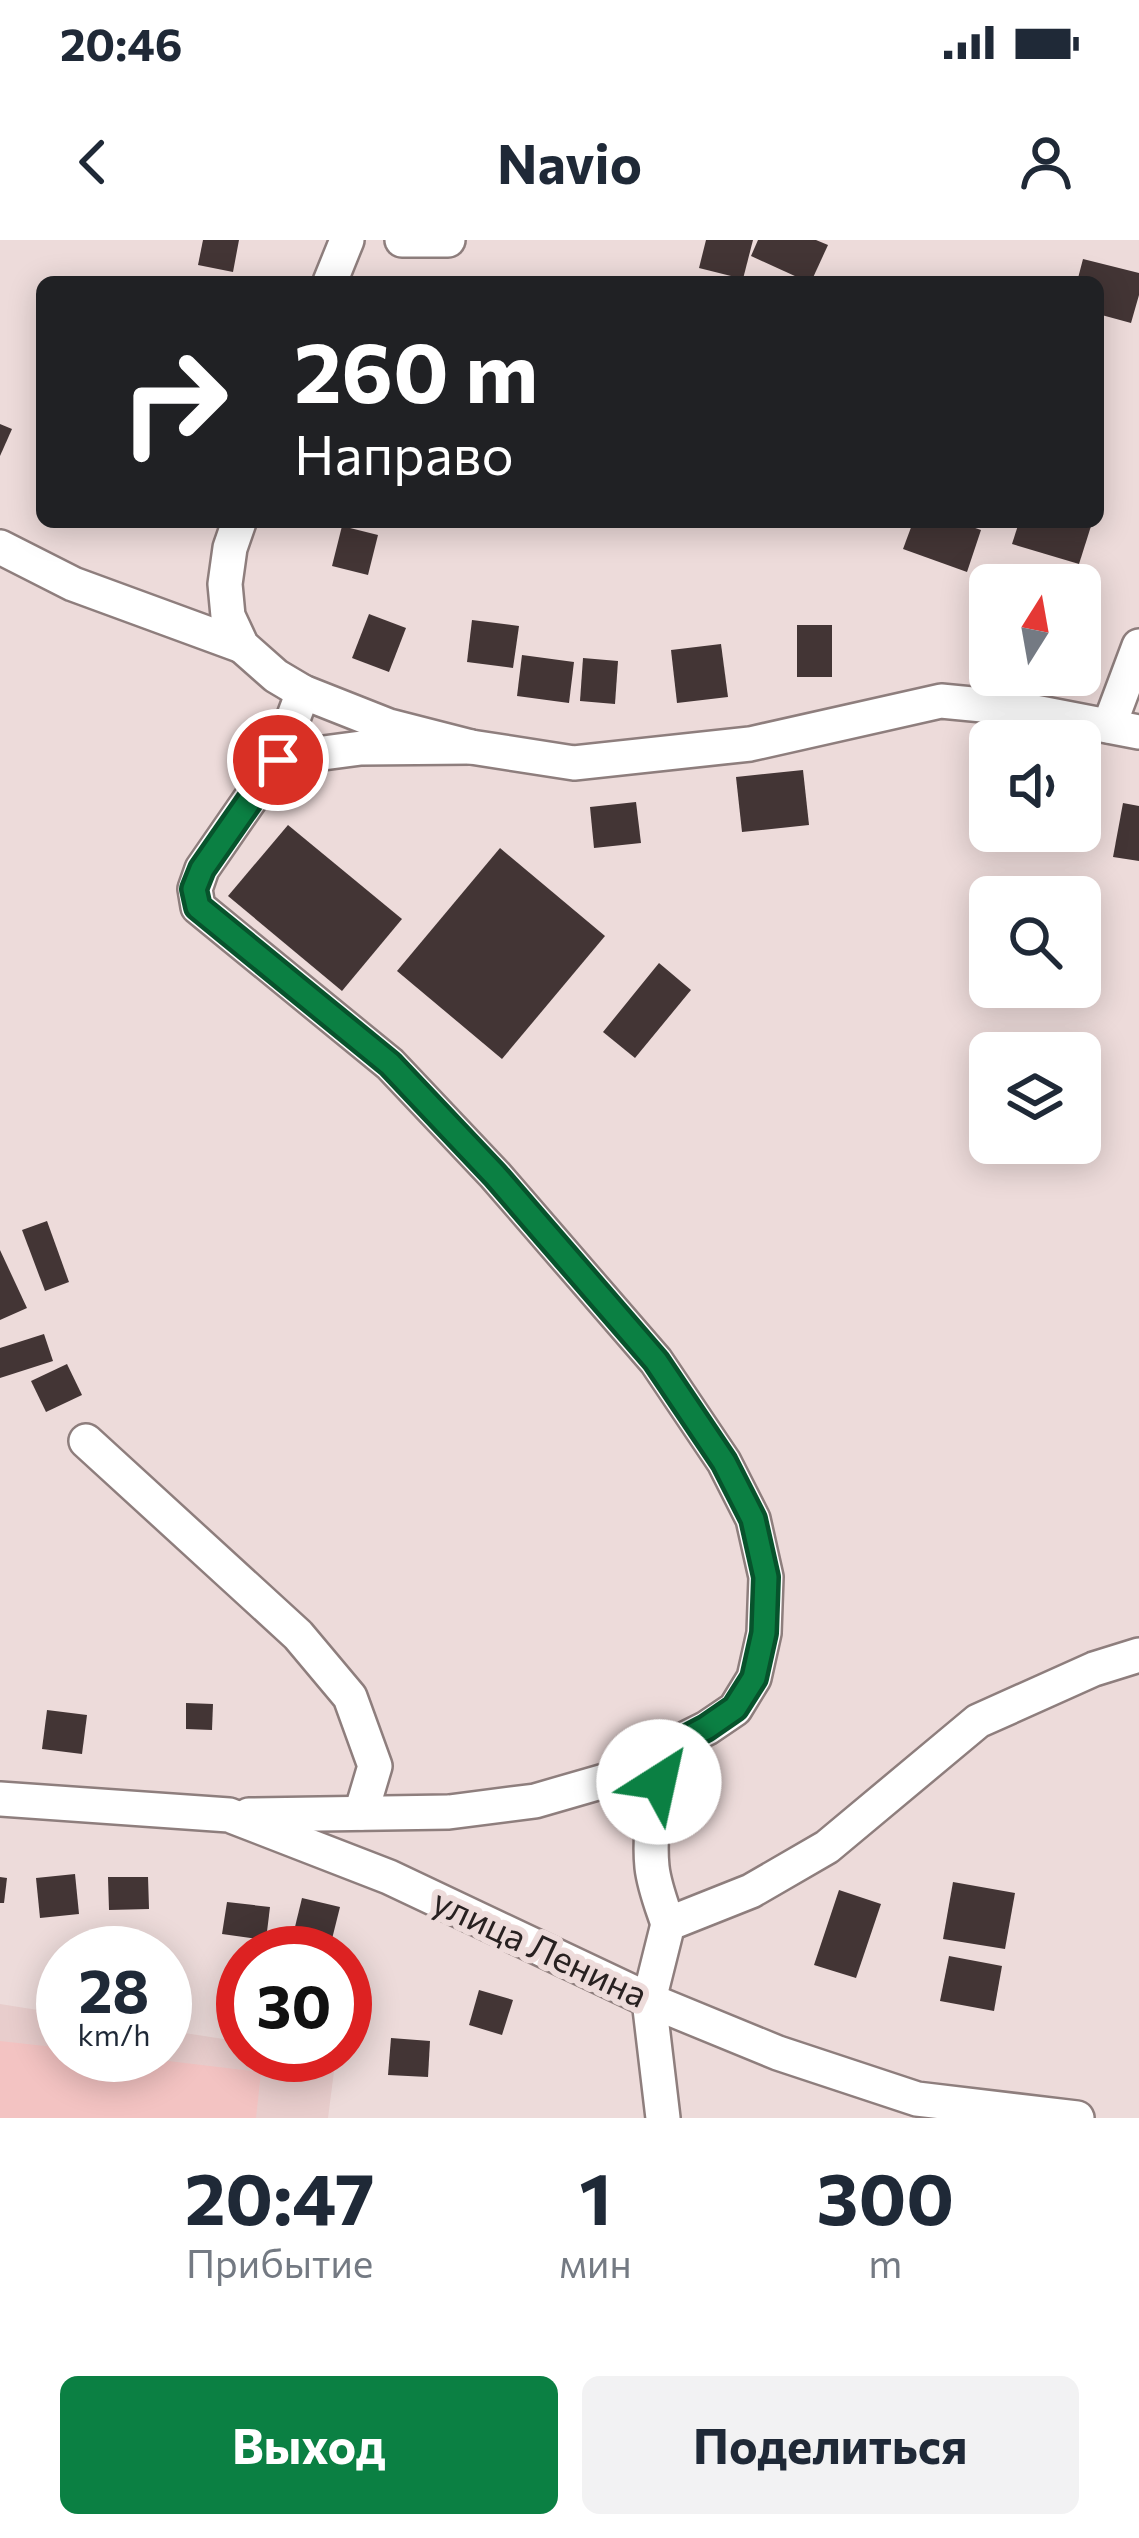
<!DOCTYPE html>
<html lang="ru">
<head>
<meta charset="utf-8">
<style>
	:root { --surface:#fff; --page:#f2f2f3; --text:#1f2937; --muted:#747a83; --accent:#0b8043 }
	body { margin:0; font-family:Commissioner,sans-serif; background:var(--page); color:var(--text); height:100vh; display:flex; flex-direction:column; font-size:45px; white-space:nowrap }
	* { box-sizing:border-box; margin:0 }
	p { font-size:39px; color:var(--muted) }
	.icon { flex:none; width:66px; height:66px; fill:none; stroke:currentColor; stroke-width:2; stroke-linecap:round; stroke-linejoin:round }
	.map { position:relative; height:1878px; overflow:hidden }
	.sheet { display:flex; flex-direction:column; background:var(--surface); flex:1 }
	.sheet>* { flex:none }
	.banner { position:absolute; left:36px; top:36px; width:1068px; height:252px; border-radius:18px; box-shadow:0 6px 30px #0003; background:#202124; color:#fff; overflow:hidden }
	.needle { width:78px; rotate:11deg }
	.tools { position:absolute; left:969px; top:324px; display:grid; gap:24px }
	.tools a { display:grid; place-items:center; width:132px; height:132px; border-radius:18px; background:var(--surface); box-shadow:0 6px 30px #0003; font-size:60px }
	.speed { position:absolute; left:36px; top:1686px; display:flex; gap:24px; font-size:60px; font-weight:700; text-align:center }
	.speed>* { display:grid; place-content:center; width:156px; height:156px; border-radius:50%; background:var(--surface); box-shadow:0 6px 30px #0003; line-height:1 }
	.speed small { font-size:30px; font-weight:400 }
	.speed .limit { border:18px solid #d22; background:#fff; color:#111 }
	.pin { position:absolute; display:grid; place-items:center; width:102px; height:102px; color:#fff; margin:-51px; border:6px solid #fff; border-radius:50%; box-shadow:0 3px 12px #0007 }
	.me { position:absolute; width:132px; margin:-66px; rotate:35deg; stroke-linejoin:round; filter:drop-shadow(0 0 9px #0008) }
	.turn { display:flex; align-items:center; gap:42px; height:252px; padding:0 60px; font-size:54px }
	.turn .icon { width:156px; height:156px; stroke-width:2.5 }
	.turn b { display:block; font-size:84px; line-height:102px }
	.eta { display:flex; justify-content:space-evenly; align-items:center; height:204px; text-align:center }
	.eta b { font-size:72px; font-weight:700; line-height:84px }
	.primary-button { display:flex; gap:24px; margin-top:auto; padding:24px 60px }
	.primary-button a { flex:1; height:138px; border-radius:18px; background:var(--accent); color:#fff; font-size:48px; font-weight:700; line-height:138px; text-align:center }
	.primary-button a+a { background:var(--page); color:var(--text) }
	.status { display:flex; justify-content:space-between; align-items:center; height:84px; padding:0 60px; background:var(--surface); direction:ltr }
	.status svg { height:33px; fill:currentColor }
	header { display:flex; justify-content:space-between; align-items:center; height:156px; padding:0 60px; background:var(--surface); font-size:54px; font-weight:700 }
	.map>svg:first-child { display:block }
	.built { fill:#e8cdcc }
	.green { fill:#f3c3c2 }
	.building { fill:#433535 }
	.lines { fill:none; stroke-linecap:round; stroke-linejoin:round }
	.minor-casing { stroke:#8e7e7d; stroke-width:38 }
	.minor { stroke:#fff; stroke-width:33 }
	.route-casing { stroke:#07532c; stroke-width:30 }
	.route { stroke:#0b8043; stroke-width:21 }
	.labels { text-anchor:middle; stroke-width:12; stroke-linejoin:round; paint-order:stroke }
	.street-label { font-size:36px; fill:#282121; stroke:#eddbda }
</style>
</head>
<body>
<div class="status"><b>20:46</b><svg viewBox="0 0 49 12"><path d="M0 12V9h3v3zM5 12V6h3v6zM10 12V3h3v9zM15 12V0h3v12zM26 1h20v11H26zM47 4h2v5h-2z"/></svg></div>
<header><svg class="icon" aria-label="back" viewBox="0 0 24 24"><path d="M15 5l-7 7 7 7"/></svg>Navio<svg class="icon" aria-label="person" viewBox="0 0 24 24"><circle cx="12" cy="8" r="4"/><path d="M4 21q1-7 8-7t8 7"/></svg></header>
<div class="map">
<svg width="1139" height="1878" viewBox="0 0 1139 1878">
	<rect width="100%" height="100%" fill="#eddbda"/>
	<polygon class="built" points="0,1764 63,1774 63,1815 165,1815 165,1790 243,1802 243,1815 336,1816 328,1878 0,1878"/>
	<polygon class="green" points="0,1801 63,1808 63,1815 118,1815 261,1832 256,1878 0,1878"/>
	<g class="building">
		<polygon points="203,0 239,0 233,32 198,25"/>
		<polygon points="706,0 753,0 743,39 699,28"/>
		<polygon points="758,0 816,0 828,5 811,42 808,42 751,16"/>
		<polygon points="1083,19 1139,33 1139,55 1131,83 1098,74 1098,42 1077,42"/>
		<polygon points="0,184 12,189 0,216"/>
		<polygon points="913,282 958,282 981,290 967,332 903,309"/>
		<polygon points="1019,282 1092,283 1079,324 1012,304"/>
		<polygon points="342,286 378,295 368,335 332,326"/>
		<polygon points="369,374 406,388 389,432 352,418"/>
		<polygon points="472,380 519,386 513,428 467,422"/>
		<rect x="797" y="385" width="35" height="52"/>
		<polygon points="721,404 728,457 677,463 671,410"/>
		<polygon points="522,415 574,422 569,463 517,456"/>
		<polygon points="583,418 618,421 615,464 580,461"/>
		<polygon points="803,530 809,585 742,592 736,537"/>
		<polygon points="1080,553 1096,557 1086,592 1080,591"/>
		<polygon points="636,562 641,603 594,608 590,567"/>
		<polygon points="1123,563 1139,566 1139,621 1113,617"/>
		<polygon points="288,585 402,679 342,751 228,656"/>
		<polygon points="500,608 605,696 502,819 397,731"/>
		<polygon points="659,723 691,750 635,818 603,792"/>
		<polygon points="47,981 69,1042 45,1051 22,990"/>
		<polygon points="0,1010 27,1068 0,1080"/>
		<polygon points="44,1094 53,1121 0,1138 0,1108"/>
		<polygon points="67,1124 82,1155 46,1172 31,1141"/>
		<polygon points="186,1463 213,1464 212,1490 186,1489"/>
		<polygon points="47,1470 87,1475 82,1514 42,1509"/>
		<polygon points="75,1634 79,1674 40,1678 36,1638"/>
		<polygon points="0,1637 7,1638 4,1663 0,1663"/>
		<polygon points="108,1637 148,1637 149,1669 109,1670"/>
		<polygon points="953,1642 1015,1653 1005,1709 943,1699"/>
		<polygon points="839,1650 881,1664 856,1738 814,1725"/>
		<polygon points="302,1658 340,1667 331,1703 293,1695"/>
		<polygon points="227,1662 270,1667 266,1700 222,1694"/>
		<polygon points="949,1716 1002,1726 994,1771 940,1761"/>
		<polygon points="479,1750 513,1760 502,1795 469,1785"/>
		<polygon points="391,1798 430,1801 428,1837 388,1835"/>
	</g>
	<g class="lines">
		<defs>
			<g id="minor">
				<polyline points="402,0 448,0"/>
				<polyline points="330,42 347,0"/>
				<polyline points="239,282 230,308 225,344 228,376 242,406 276,436 303,452 389,486 471,507 574,523 750,504 941,461 1014,468 1139,492"/>
				<polyline points="0,307 73,344 242,406"/>
				<polyline points="1109,486 1139,406"/>
				<path d="M471,507L361,508L278,519L202,629L195,649L198,667L390,824L495,935L656,1121L724,1222L753,1279L766,1337L764,1393L754,1438L735,1469L707,1488L667,1508C658,1546 648,1587 652,1627C654,1646 662,1666 668,1684"/>
				<polyline points="278,519 303,452"/>
				<polyline points="86,1201 298,1395 350,1457 375,1526 361,1573"/>
				<polyline points="0,1559 229,1575 389,1637 649,1760 778,1813 917,1859 1077,1878"/>
				<polyline points="249,1575 449,1572 535,1561 625,1535 667,1508"/>
				<polyline points="663,1878 649,1760 668,1684 751,1651 827,1607 978,1481 1094,1429 1139,1415"/>
			</g>
		</defs>
		<use href="#minor" class="minor-casing"/>
		<use href="#minor" class="minor"/>
	</g>
	<g class="lines">
		<defs>
			<polyline id="route" points="278,520 202,629 194,649 198,667 390,824 495,935 656,1121 724,1222 753,1279 766,1337 764,1393 754,1438 735,1468 706,1488 668,1508 659,1542"/>
		</defs>
		<use href="#route" class="route-casing"/>
		<use href="#route" class="route"/>
	</g>
	<g class="labels">
		<g class="street-label">
			<text transform="translate(540 1708) rotate(25)" y="13">улица Ленина</text>
		</g>
	</g>
</svg>
<div class="tools">
<a><svg class="needle" viewBox="-14 -14 28 28"><path d="M0-13l5 13h-10z" fill="#e53935"/><path d="M0 13l5-13h-10z" fill="#747a83"/></svg></a>
<a><svg class="icon" aria-label="sound" viewBox="0 0 24 24"><path d="M4 9h4l5-4v14l-5-4H4zM17 9q2 3 0 6"/></svg></a>
<a><svg class="icon" aria-label="search" viewBox="0 0 24 24"><circle cx="10" cy="10" r="6"/><path d="M15 15l6 6"/></svg></a>
<a><svg class="icon" aria-label="layers" viewBox="0 0 24 24"><path d="M12 4l9 5-9 5-9-5zM3 14l9 5 9-5"/></svg></a>
</div>
<div class="speed"><div>28<small>km/h</small></div><div class="limit">30</div></div>
<div class="pin" style="left:278px;top:520px;background:#d93025"><svg class="icon" aria-label="arrive" viewBox="0 0 24 24"><path d="M6 21V4h12l-3 4 3 4H6"/></svg></div>
<svg class="me" style="left:659px;top:1542px" viewBox="-20 -20 40 40"><circle r="19" fill="#fff"/><path d="M0-13L10 11 0 6-10 11z" fill="#0b8043"/></svg>
<div class="banner">
<div class="turn"><svg class="icon" aria-label="right" viewBox="0 0 24 24"><path d="M7 20v-9h11M14 6l5 5-5 5"/></svg><div><b>260 m</b>Направо</div></div>
</div>
</div>
<section class="sheet">
<div class="eta">
<div><b>20:47</b><p>Прибытие</p></div>
<div><b>1</b><p>мин</p></div>
<div><b>300</b><p>m</p></div>
</div>
<div class="primary-button"><a>Выход</a><a>Поделиться</a></div>
</section>
</body>
</html>
